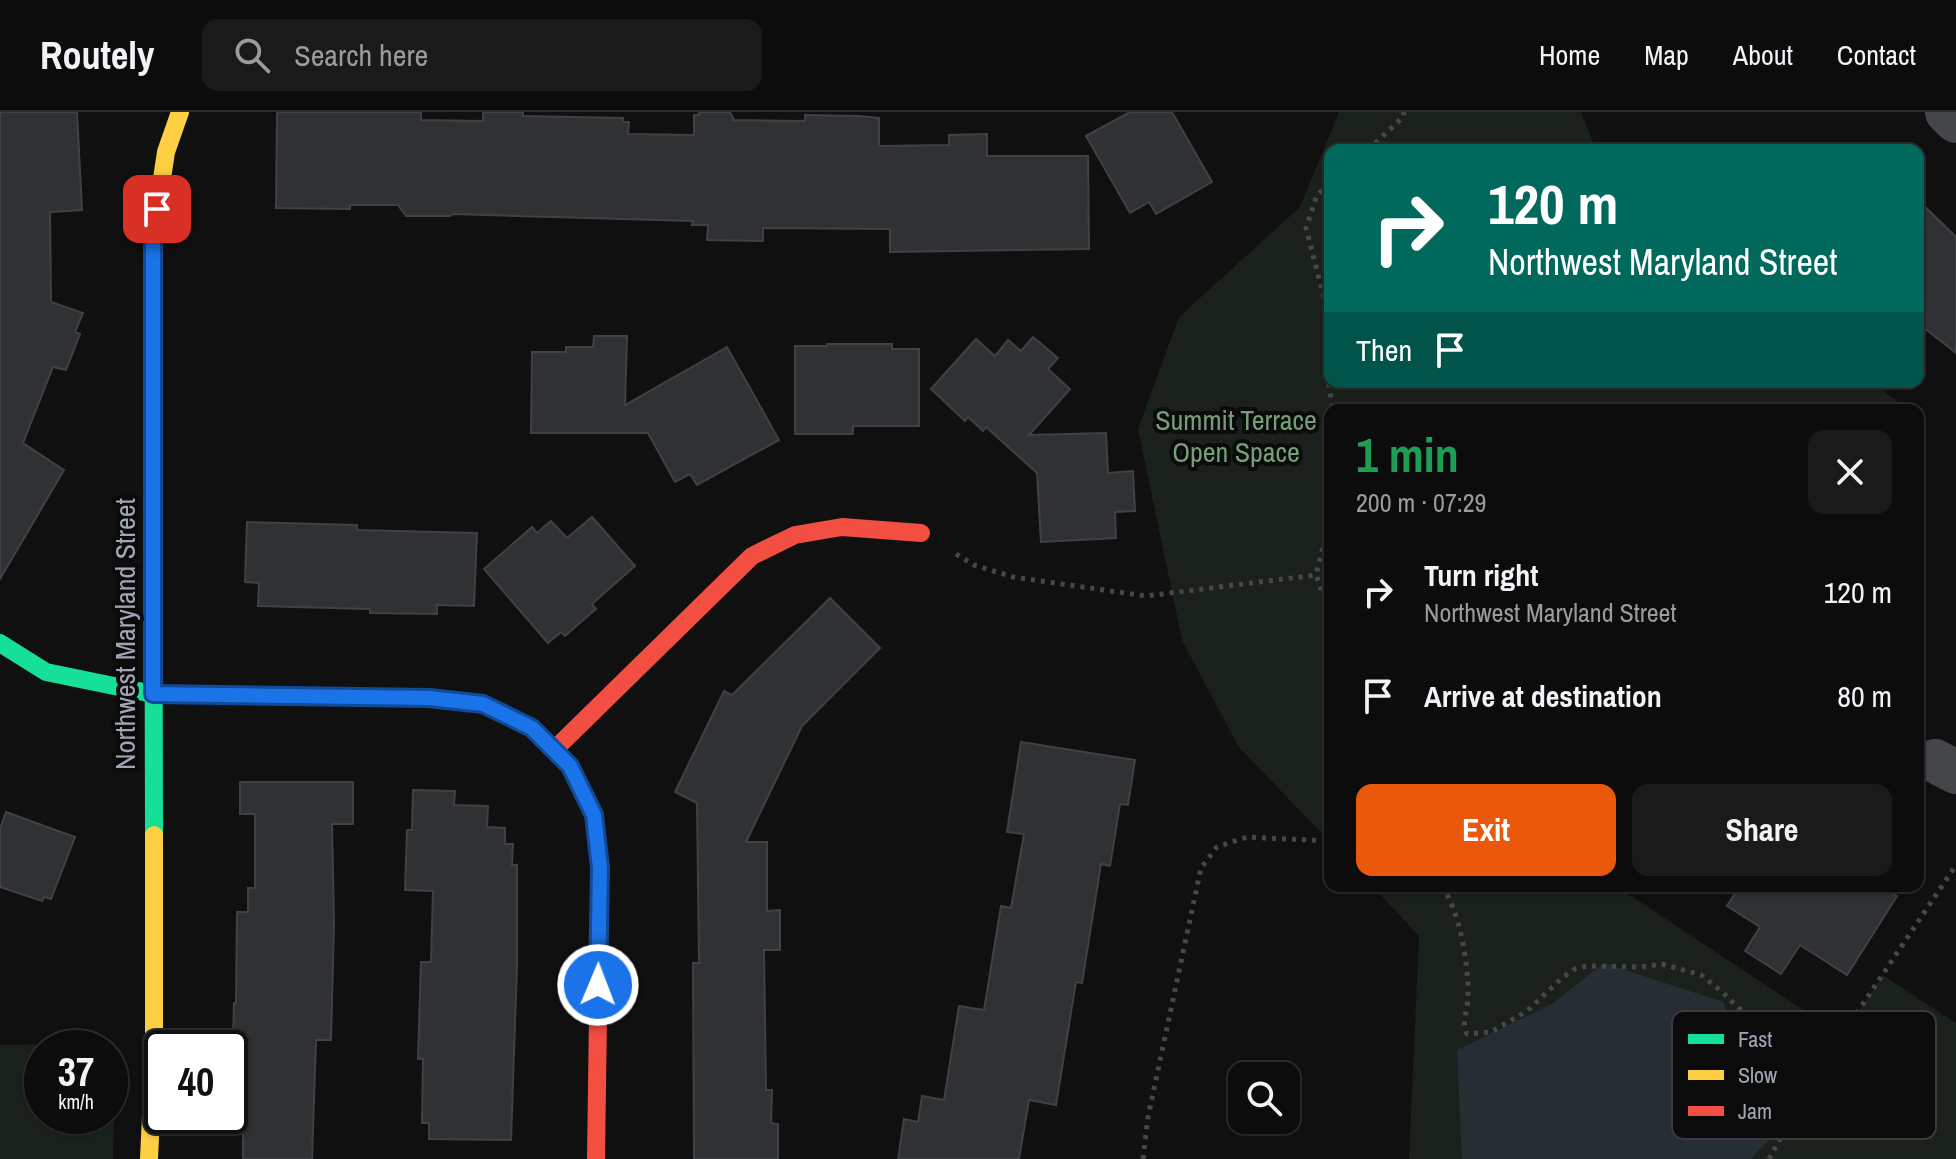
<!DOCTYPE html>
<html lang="en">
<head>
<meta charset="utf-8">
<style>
	:root { --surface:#0c0c0d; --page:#1a1a1b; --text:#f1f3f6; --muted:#9a9b9d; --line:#2c2c2e; --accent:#ea580c }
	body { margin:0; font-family:"Archivo Narrow",sans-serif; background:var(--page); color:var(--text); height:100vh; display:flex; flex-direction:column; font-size:30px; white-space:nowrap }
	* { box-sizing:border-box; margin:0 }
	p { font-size:26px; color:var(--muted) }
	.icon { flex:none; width:44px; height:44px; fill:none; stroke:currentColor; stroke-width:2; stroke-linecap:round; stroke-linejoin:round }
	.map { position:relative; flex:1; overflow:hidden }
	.drawer { position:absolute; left:1324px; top:292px; width:600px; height:488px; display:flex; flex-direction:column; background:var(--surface); border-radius:16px; box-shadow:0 2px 6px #0004,0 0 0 2px var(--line) }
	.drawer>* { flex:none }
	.top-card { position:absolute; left:1324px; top:32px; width:600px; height:244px; border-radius:16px; box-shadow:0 2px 6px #0004,0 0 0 2px var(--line); background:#00695c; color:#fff; overflow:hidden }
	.controls { position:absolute; left:1228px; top:950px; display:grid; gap:16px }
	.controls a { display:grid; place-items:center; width:72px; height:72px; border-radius:16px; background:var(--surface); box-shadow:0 2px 6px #0004,0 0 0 2px var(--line); font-size:40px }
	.speed { position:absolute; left:24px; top:918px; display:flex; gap:16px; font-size:40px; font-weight:700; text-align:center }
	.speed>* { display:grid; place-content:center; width:104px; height:104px; border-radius:50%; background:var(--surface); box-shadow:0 2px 6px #0004,0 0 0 2px var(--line); line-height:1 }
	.speed small { font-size:20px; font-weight:400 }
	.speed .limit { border:4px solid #111; border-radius:12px; background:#fff; color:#111 }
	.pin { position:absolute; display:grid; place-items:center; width:68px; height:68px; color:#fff; margin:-34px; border-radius:16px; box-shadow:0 4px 12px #0006 }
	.me { position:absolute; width:88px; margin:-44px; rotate:1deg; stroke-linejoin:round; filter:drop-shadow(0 0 6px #0008) }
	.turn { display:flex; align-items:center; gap:28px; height:168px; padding:0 32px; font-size:36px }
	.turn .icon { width:104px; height:104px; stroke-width:2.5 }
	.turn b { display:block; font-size:56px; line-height:68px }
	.then { display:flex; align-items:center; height:76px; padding:0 32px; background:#0003; gap:16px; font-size:30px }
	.round { display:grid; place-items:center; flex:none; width:84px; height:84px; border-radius:16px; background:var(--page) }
	.head { display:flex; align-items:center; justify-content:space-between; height:136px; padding:0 32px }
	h1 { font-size:48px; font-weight:800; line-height:60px; color:#1e9e55 }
	.primary-button { display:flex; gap:16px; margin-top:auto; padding:16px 32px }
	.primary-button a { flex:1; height:92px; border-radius:16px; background:var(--accent); color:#fff; font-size:32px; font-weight:800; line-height:92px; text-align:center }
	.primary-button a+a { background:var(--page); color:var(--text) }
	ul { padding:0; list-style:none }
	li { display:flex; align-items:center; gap:24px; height:104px; padding:0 32px }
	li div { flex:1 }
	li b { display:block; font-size:30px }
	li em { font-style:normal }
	header { display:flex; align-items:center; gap:48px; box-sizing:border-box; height:112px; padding:0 40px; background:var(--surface); border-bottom:2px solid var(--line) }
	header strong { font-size:38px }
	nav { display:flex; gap:44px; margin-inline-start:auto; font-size:28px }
	.search { width:560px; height:72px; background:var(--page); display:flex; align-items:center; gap:20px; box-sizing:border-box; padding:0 28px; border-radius:16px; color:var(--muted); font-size:30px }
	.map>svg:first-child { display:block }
	.green { fill:#1a211b; fill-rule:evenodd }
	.water { fill:#262e34 }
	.building { fill:#303133; stroke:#3e4145; stroke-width:2 }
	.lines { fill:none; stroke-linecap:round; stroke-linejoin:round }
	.path { stroke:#46474b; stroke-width:5; stroke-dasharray:4 6; stroke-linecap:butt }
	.street { stroke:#444649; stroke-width:44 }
	.fast { stroke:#16e098; stroke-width:18 }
	.slow { stroke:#ffcf43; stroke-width:18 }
	.jam { stroke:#f24e42; stroke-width:18 }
	.route-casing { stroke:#114b97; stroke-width:20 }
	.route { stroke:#1a73e8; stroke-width:14 }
	.labels { text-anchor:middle; stroke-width:8; stroke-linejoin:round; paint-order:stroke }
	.park-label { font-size:28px; fill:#769f77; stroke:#0b0b0c }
	.street-label { font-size:28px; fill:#a0a6b3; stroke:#0b0b0c }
	.key { fill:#0b0b0c; stroke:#383a3e; stroke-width:2 }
	.key-label { font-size:22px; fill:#a0a6b3 }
</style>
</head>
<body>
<header>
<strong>Routely</strong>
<div class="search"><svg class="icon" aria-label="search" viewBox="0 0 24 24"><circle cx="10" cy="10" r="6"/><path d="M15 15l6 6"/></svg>Search here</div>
<nav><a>Home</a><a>Map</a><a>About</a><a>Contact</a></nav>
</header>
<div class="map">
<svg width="1956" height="1047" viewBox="0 0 1956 1047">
	<rect width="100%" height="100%" fill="#101011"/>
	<g class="green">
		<polygon points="1339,0 1581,0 1596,38 1330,38 1330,270 1871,270 1909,298 1330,298 1330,730 1238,634 1182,528 1138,317 1179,205 1300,95"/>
		<polygon points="1372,774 1616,774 1842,924 1883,863 1956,911 1956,1047 1501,1047 1566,848 1499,1047 1409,1047 1419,824"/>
		<path d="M115,931L113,1047H0V933ZM42,936H110V1004H42Z"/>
	</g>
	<polygon class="water" points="1604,851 1723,890 1770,1026 1751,1047 1462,1047 1457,938 1552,892"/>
	<g class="building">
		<polygon points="0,0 77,0 82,98 50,100 51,190 83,201 75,220 80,222 66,258 53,255 23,331 64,358 0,467"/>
		<polygon points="277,0 421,0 421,8 483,9 483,0 523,0 523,4 623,6 623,10 629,10 628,22 694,23 694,3 699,3 699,0 730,0 734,8 805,9 805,3 859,4 879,6 879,34 949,33 949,23 987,22 987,44 1088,44 1089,137 890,140 890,117 763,116 763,129 707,128 708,113 692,113 693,109 452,102 450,104 406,104 398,93 350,93 350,97 276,96"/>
		<polygon points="1130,0 1172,0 1212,70 1156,102 1149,90 1130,101 1086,24"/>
		<polygon points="1918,88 1956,125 1956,241 1918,211"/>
		<polygon points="594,224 627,224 625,293 727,235 779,328 697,373 690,362 675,370 648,321 531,321 532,240 566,240 566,235 593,235"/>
		<polygon points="1033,225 1058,246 1048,257 1070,277 1029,323 1106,321 1108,361 1133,359 1135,399 1115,400 1116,426 1041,430 1037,361 986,315 983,319 968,305 965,309 931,277 976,227 995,244 1008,228 1021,239"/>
		<polygon points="827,232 892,232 892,237 919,237 919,314 853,314 853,322 795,322 795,234 827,234"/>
		<polygon points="592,405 635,454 592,492 596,497 565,524 561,520 548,531 484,457 532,415 537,421 551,409 567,426"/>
		<polygon points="247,410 357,413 357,418 477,421 474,494 437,493 437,502 370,501 370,497 258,494 259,471 245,470"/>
		<polygon points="830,486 880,536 802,614 746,730 767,730 767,799 780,798 780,838 764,838 766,978 772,978 771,1011 778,1012 778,1047 694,1047 693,851 699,851 697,691 675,680 724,579 732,583"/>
		<polygon points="1021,630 1135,648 1128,693 1120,692 1110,754 1101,752 1082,871 1076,870 1056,993 1029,988 1019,1047 898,1047 904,1007 918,1010 922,984 944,988 959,894 984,898 1001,794 1011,796 1024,722 1007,720"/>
		<polygon points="240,670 353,670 353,712 332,712 334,810 331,928 316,928 312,1047 243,1047 243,980 240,980 240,958 232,957 234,891 236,891 237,800 248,800 248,776 255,776 255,702 240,702"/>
		<polygon points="413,678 455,679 454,693 488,694 487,715 505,716 505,732 513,732 512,753 517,753 517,853 511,1028 429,1027 429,1011 422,1011 423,947 418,947 421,850 431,850 433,779 405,778 407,718 412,718"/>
		<polygon points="6,700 75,725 51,787 44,785 42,789 0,775 0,717"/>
		<polygon points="1740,774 1881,774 1897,784 1847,863 1800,833 1781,862 1745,839 1760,815 1727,794"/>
	</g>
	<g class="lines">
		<g class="path">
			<polyline points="1368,38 1403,5 1404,0"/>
			<polyline points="1330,72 1317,83 1306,116 1326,193 1327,261 1333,298"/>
			<polyline points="1330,407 1316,463 1330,502"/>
			<polyline points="956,442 974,453 1013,465 1146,484 1316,463"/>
			<path d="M1442,774C1460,800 1469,854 1468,885C1468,898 1461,910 1467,922L1491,920L1527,899L1562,866L1575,857L1587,854L1641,855L1662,852L1701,863L1720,878L1761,917L1824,951"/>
			<polyline points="1143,1047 1148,1005 1201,756 1217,735 1247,725 1330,729"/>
			<polyline points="1769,1047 1812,968 1956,753"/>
		</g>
		<g class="street">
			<polyline points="1947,0 1956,9"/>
			<polyline points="1935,649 1956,660"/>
		</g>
		<g class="fast">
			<polyline points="153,268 154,723"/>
			<polyline points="0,531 46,560 153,582 429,586 483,592 500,600"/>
		</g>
		<g class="slow">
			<polyline points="153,268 153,126 166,40 180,0"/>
			<polyline points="149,1047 154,939 154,723"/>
		</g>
		<g class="jam">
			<polyline points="500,600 532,616 570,654 594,703 600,756 596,1047"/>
			<polyline points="554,638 752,444 795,423 842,415 921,421"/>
		</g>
	</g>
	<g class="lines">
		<defs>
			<polyline id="route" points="157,97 153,126 153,582 429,586 483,592 532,616 570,654 594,703 600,756 598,873"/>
		</defs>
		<use href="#route" class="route-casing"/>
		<use href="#route" class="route"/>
	</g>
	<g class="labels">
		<g class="park-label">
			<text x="1236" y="318">Summit Terrace<tspan x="1236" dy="32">Open Space</tspan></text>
		</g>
		<g class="street-label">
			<text transform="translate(125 522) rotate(-90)" y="10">Northwest Maryland Street</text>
		</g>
	</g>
	<rect x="1672" y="899" width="264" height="128" rx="12" class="key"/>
	<rect x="1688" y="922" width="36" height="10" fill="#16e098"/>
	<rect x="1688" y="958" width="36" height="10" fill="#ffcf43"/>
	<rect x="1688" y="994" width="36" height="10" fill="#f24e42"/>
	<g class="key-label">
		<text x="1738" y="935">Fast</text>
		<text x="1738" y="971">Slow</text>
		<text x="1738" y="1007">Jam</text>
	</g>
</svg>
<div class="controls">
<a><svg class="icon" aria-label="search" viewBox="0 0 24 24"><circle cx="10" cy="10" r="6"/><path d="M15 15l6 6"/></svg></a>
</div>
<div class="speed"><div>37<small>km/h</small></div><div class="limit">40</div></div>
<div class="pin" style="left:157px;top:97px;background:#d93025"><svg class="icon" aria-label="arrive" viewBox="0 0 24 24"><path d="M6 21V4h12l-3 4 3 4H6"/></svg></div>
<svg class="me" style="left:598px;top:873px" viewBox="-20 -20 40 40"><circle r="17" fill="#1a73e8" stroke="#fff" stroke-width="3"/><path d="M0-11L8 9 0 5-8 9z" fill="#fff"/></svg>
<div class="top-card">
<div class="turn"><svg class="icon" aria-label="right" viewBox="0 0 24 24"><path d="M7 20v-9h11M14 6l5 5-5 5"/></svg><div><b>120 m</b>Northwest Maryland Street</div></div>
<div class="then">Then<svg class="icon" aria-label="arrive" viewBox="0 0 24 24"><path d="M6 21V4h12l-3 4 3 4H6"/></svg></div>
</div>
<section class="drawer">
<div class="head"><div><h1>1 min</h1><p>200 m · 07:29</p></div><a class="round"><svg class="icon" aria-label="close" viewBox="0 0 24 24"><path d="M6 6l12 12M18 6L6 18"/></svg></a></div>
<ul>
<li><svg class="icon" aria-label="right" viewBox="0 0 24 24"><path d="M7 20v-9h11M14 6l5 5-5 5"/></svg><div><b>Turn right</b><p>Northwest Maryland Street</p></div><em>120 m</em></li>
<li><svg class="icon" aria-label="arrive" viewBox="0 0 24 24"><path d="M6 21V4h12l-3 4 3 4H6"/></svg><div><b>Arrive at destination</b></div><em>80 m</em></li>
</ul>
<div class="primary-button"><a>Exit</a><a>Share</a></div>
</section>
</div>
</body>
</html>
